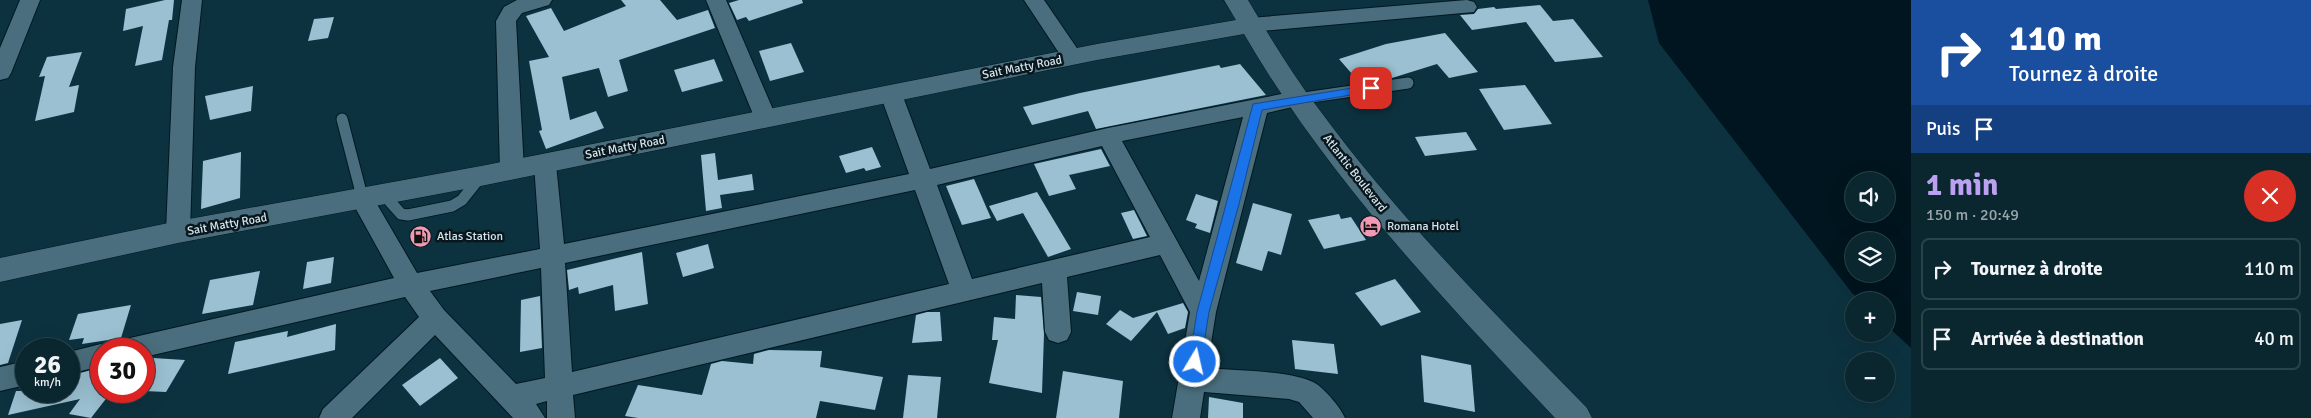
<!DOCTYPE html>
<html lang="fr">
<head>
<meta charset="utf-8">
<style>
	:root { --surface:#0a262f; --page:#132e37; --text:#f1f3f6; --muted:#99a5aa; --line:#2a434b; --accent:#bca0f2 }
	body { margin:0; font-family:Signika,sans-serif; background:var(--page); color:var(--text); height:100vh; display:flex; flex-direction:column; font-size:19px; white-space:nowrap }
	* { box-sizing:border-box; margin:0 }
	p { font-size:16px; color:var(--muted) }
	.icon { flex:none; width:28px; height:28px; fill:none; stroke:currentColor; stroke-width:2; stroke-linecap:round; stroke-linejoin:round }
	.map { position:relative; flex:1; overflow:hidden }
	.side { display:flex; flex-direction:column; background:var(--surface); width:400px }
	.side>* { flex:none }
	.hud { background:#1a4fa0; color:#fff; overflow:hidden }
	.tools { position:absolute; left:1845px; top:172px; display:grid; gap:10px }
	.tools a { display:grid; place-items:center; width:50px; height:50px; border-radius:50%; background:var(--surface); box-shadow:0 5px 20px #0002,0 0 0 1px var(--line); font-size:25px }
	.speed { position:absolute; left:15px; top:338px; display:flex; gap:10px; font-size:25px; font-weight:700; text-align:center }
	.speed>* { display:grid; place-content:center; width:65px; height:65px; border-radius:50%; background:var(--surface); box-shadow:0 5px 20px #0002,0 0 0 1px var(--line); line-height:1 }
	.speed small { font-size:12px; font-weight:400 }
	.speed .limit { border:8px solid #d22; background:#fff; color:#111 }
	.pin { position:absolute; display:grid; place-items:center; width:42px; height:42px; color:#fff; margin:-21px; border-radius:10px; box-shadow:0 2px 8px #0006 }
	.me { position:absolute; width:55px; margin:-28px; rotate:9deg; stroke-linejoin:round; filter:drop-shadow(0 0 4px #0008) }
	.turn { display:flex; align-items:center; gap:18px; height:105px; padding:0 15px; font-size:22px }
	.turn .icon { width:65px; height:65px; stroke-width:2.5 }
	.turn b { display:block; font-size:35px; line-height:42px }
	.then { display:flex; align-items:center; height:48px; padding:0 15px; background:#0003; gap:10px; font-size:19px }
	.round { display:grid; place-items:center; flex:none; width:52px; height:52px; border-radius:26px; background:var(--page) }
	.head { display:flex; align-items:center; justify-content:space-between; height:85px; padding:0 15px }
	h1 { font-size:30px; font-weight:700; line-height:38px; color:var(--accent) }
	ul { padding:0; list-style:none }
	li { display:flex; align-items:center; gap:15px; height:62px; margin:0 10px 8px; padding:0 5px; border:2px solid var(--line); border-radius:8px }
	li div { flex:1 }
	li b { display:block; font-size:19px }
	li em { font-style:normal }
	main { display:flex; flex:1; min-height:0 }
	.map>svg:first-child { display:block }
	.water { fill:#00151f; fill-rule:evenodd }
	.building { fill:#9ac0d1 }
	.lines { fill:none; stroke-linecap:round; stroke-linejoin:round }
	.service-casing { stroke:#001822; stroke-width:13 }
	.minor-casing { stroke:#001822; stroke-width:2 }
	.tertiary-casing { stroke:#001822; stroke-width:1 }
	.service { stroke:#4a6e7d; stroke-width:11 }
	.minor { fill:#4a6e7d; fill-rule:evenodd }
	.tertiary { fill:#4a6e7d; fill-rule:evenodd }
	.route { fill:#1a73e8; stroke:#114b97 }
	.labels { text-anchor:middle; stroke-width:5; stroke-linejoin:round; paint-order:stroke }
	.street-label { font-size:12px; fill:#d2e5ee; stroke:#09171d }
	.poi-label { font-size:12px; fill:#d2e5ee; stroke:#09171d; text-anchor:start }
</style>
</head>
<body>
<main>
<div class="map">
<svg width="1911" height="418" viewBox="0 0 1911 418">
	<rect width="100%" height="100%" fill="#0d323f"/>
	<path class="water" d="M1648,0H1911V348L1886,325V301H1861L1852,293L1659,43ZM1854,181H1886V214H1854ZM1854,241H1886V274H1854Z"/>
	<g class="building">
		<polygon points="165,0 174,0 172,20 169,20 162,60 135,66 143,26 123,31 126,9"/>
		<polygon points="621,0 660,0 677,20 708,10 715,28 619,60 628,91 608,97 599,68 562,77 570,120 596,111 604,128 546,149 539,131 542,130 529,61 549,57 526,16 551,8 564,31 626,6"/>
		<polygon points="739,0 802,0 803,3 749,21 746,17 737,20 729,3"/>
		<polygon points="1540,5 1553,21 1573,19 1603,57 1555,62 1526,22 1472,30 1460,15 1474,14 1478,9 1494,7 1496,9"/>
		<polygon points="334,17 328,38 308,41 314,19"/>
		<polygon points="1445,33 1478,72 1449,78 1437,64 1392,78 1359,82 1339,59 1386,44"/>
		<polygon points="791,43 804,72 770,81 759,51"/>
		<polygon points="82,52 69,87 79,85 74,112 35,121 45,76 39,77 47,57"/>
		<polygon points="714,59 723,81 682,92 674,70"/>
		<polygon points="1240,64 1266,95 1096,129 1088,111 1032,125 1023,107 1080,93 1219,65 1221,68"/>
		<polygon points="1525,85 1552,124 1504,130 1479,89"/>
		<polygon points="253,86 251,111 210,120 205,96"/>
		<polygon points="1466,132 1477,150 1425,156 1415,137"/>
		<polygon points="872,147 881,167 866,171 864,168 846,173 839,156"/>
		<polygon points="1101,149 1110,166 1069,175 1076,189 1049,196 1034,164"/>
		<polygon points="241,152 240,198 201,209 203,161"/>
		<polygon points="715,153 718,180 752,174 754,190 720,195 722,208 706,211 701,155"/>
		<polygon points="974,179 991,218 962,225 946,186"/>
		<polygon points="1037,192 1071,249 1048,257 1023,213 997,221 989,206"/>
		<polygon points="1196,194 1218,201 1210,233 1195,228 1197,224 1186,220"/>
		<polygon points="1253,203 1292,214 1281,255 1268,251 1262,271 1236,263"/>
		<polygon points="1134,210 1147,236 1133,239 1121,213"/>
		<polygon points="1339,214 1341,219 1351,217 1366,240 1324,249 1308,220"/>
		<polygon points="708,244 714,268 683,277 676,253"/>
		<polygon points="642,252 648,304 615,311 613,285 579,294 578,287 569,290 567,270"/>
		<polygon points="334,257 331,283 303,289 307,262"/>
		<polygon points="260,271 253,305 202,314 210,280"/>
		<polygon points="1395,279 1421,312 1381,326 1355,293"/>
		<polygon points="1077,292 1101,296 1098,315 1073,311"/>
		<polygon points="1016,295 1041,297 1044,334 1042,393 989,383 998,340 992,340 994,317 1015,319"/>
		<polygon points="540,296 542,348 520,352 521,300"/>
		<polygon points="1183,303 1188,312 1185,328 1168,334 1157,312 1131,341 1106,324 1120,310 1133,318"/>
		<polygon points="131,305 121,338 82,344 84,338 69,340 78,314"/>
		<polygon points="927,312 940,312 942,341 912,343 916,315"/>
		<polygon points="22,320 8,363 0,365 0,324"/>
		<polygon points="336,324 335,350 228,374 235,342 288,331 287,337"/>
		<polygon points="1292,340 1334,344 1338,374 1295,369"/>
		<polygon points="769,350 822,351 820,367 883,377 875,410 820,401 816,418 638,418 625,416 638,385 702,395 711,364 722,361 753,364 754,354"/>
		<polygon points="1421,355 1471,365 1475,412 1424,402"/>
		<polygon points="153,358 185,360 166,392 144,391 144,374"/>
		<polygon points="440,358 458,378 420,406 402,385"/>
		<polygon points="95,369 101,371 101,391 112,391 91,418 69,414 80,399 8,415 16,391 69,391 69,376"/>
		<polygon points="1063,371 1123,381 1119,418 1056,418"/>
		<polygon points="908,375 941,377 937,418 903,418"/>
		<polygon points="1209,397 1243,403 1243,418 1208,418"/>
	</g>
	<g class="lines">
		<defs>
			<g id="service">
				<polyline points="1297,99 1408,83"/>
				<polyline points="342,119 363,200"/>
				<polyline points="385,196 401,214 408,215 452,206 462,200 481,176"/>
			</g>
			<g id="minor">
				<polygon points="20,0 40,0 11,73 8,78 0,80 0,48"/>
				<polygon points="182,0 202,0 195,67 190,232 187,239 178,242 169,239 166,232 173,67"/>
				<polygon points="517,0 552,0 549,5 522,13 516,21 524,170 520,176 512,179 504,176 500,170 496,21 504,7"/>
				<polygon points="706,0 726,0 777,119 774,125 766,127 758,125 755,119"/>
				<polygon points="1024,0 1044,0 1083,57 1079,62 1072,64 1065,62"/>
				<polygon points="1467,0 1474,2 1477,7 1474,12 1250,32 1243,30 1240,25 1243,20 1250,18"/>
				<path d="M891,86L899,89L902,94L930,169L1108,128L1297,91L1305,94L1308,99L1305,104L1267,113L1216,312L1207,368C1234,371 1298,370 1318,385C1328,393 1340,407 1345,418H1313L1299,402L1289,399L1204,392L1200,418H1172L1190,312L1160,255L1067,277L1071,332L1067,340L1058,343L1049,340L1045,332L1042,283L573,395L575,418H547V401L536,404L545,418H513L435,335L352,418H319L323,409L419,317L405,297L144,357V349H117L121,341L130,338L394,278L351,200L355,194L363,191L371,194L417,273L540,249L534,164L537,158L545,155L553,158L556,164L564,244L909,174L880,94L883,89ZM1243,117L1199,281L1122,141ZM1102,146L1150,237L972,279L937,185ZM915,190L949,284L572,372L565,263ZM541,268L545,378L516,384L444,310L430,291Z"/>
				<polygon points="101,344 111,349 101,349 101,366 69,374 69,352"/>
				<polygon points="26,361 26,385 0,391 0,367"/>
			</g>
			<path id="tertiary" d="M1224,0H1248C1270,37 1292,74 1318,108C1398,217 1493,312 1587,408L1592,418H1555C1442,298 1327,177 1244,34L1097,60L481,186L178,243L0,282V258L178,221L481,166L1097,44L1236,20Z"/>
		</defs>
		<use href="#service" class="service-casing"/>
		<use href="#minor" class="minor-casing"/>
		<use href="#tertiary" class="tertiary-casing"/>
		<use href="#service" class="service"/>
		<use href="#minor" class="minor"/>
		<use href="#tertiary" class="tertiary"/>
	</g>
	<polygon class="route" points="1371,85 1376,88 1374,91 1262,110 1239,204 1209,312 1201,362 1200,366 1191,366 1189,362 1197,312 1253,104"/>
	<defs>
		<symbol id="hotel-disc" viewBox="-11 -11 22 22"><circle r="9.5" fill="#f19ab4" stroke="#09171d"/><path d="M-6-4.5h1.5V1H6V5H4.5V3h-9V5H-6ZM-4 0a1.8 1.8 0 1 1 3.6 0ZM.5 0V-2.5h3Q6-2.5 6 0Z" fill="#111"/></symbol>
		<symbol id="fuel-disc" viewBox="-11 -11 22 22"><circle r="9.5" fill="#f19ab4" stroke="#09171d"/><path d="M-5.5-6h7V0h2V4h1.3V-2.5L3-4.5l.8-.8L6-3V5H2.5V1h-1V6h-7ZM-4.2-4.7v3.2H.2V-4.7Z" fill="#111"/></symbol>
	</defs>
	<g fill-rule="evenodd">
		<use href="#hotel-disc" x="1358" y="214" width="25" height="25"/>
		<use href="#fuel-disc" x="408" y="224" width="25" height="25"/>
	</g>
	<g class="labels">
		<g class="street-label">
			<text transform="translate(1022 67) rotate(-11)" y="4">Sait Matty Road</text>
			<text transform="translate(625 147) rotate(-11)" y="4">Sait Matty Road</text>
			<text transform="translate(1355 173) rotate(52)" y="4">Atlantic Boulevard</text>
			<text transform="translate(227 224) rotate(-10)" y="4">Sait Matty Road</text>
		</g>
		<g class="poi-label">
			<text x="1387" y="230">Romana Hotel</text>
			<text x="437" y="240">Atlas Station</text>
		</g>
	</g>
</svg>
<div class="tools">
<a><svg class="icon" aria-label="sound" viewBox="0 0 24 24"><path d="M4 9h4l5-4v14l-5-4H4zM17 9q2 3 0 6"/></svg></a>
<a><svg class="icon" aria-label="layers" viewBox="0 0 24 24"><path d="M12 4l9 5-9 5-9-5zM3 14l9 5 9-5"/></svg></a>
<a>+</a>
<a>−</a>
</div>
<div class="speed"><div>26<small>km/h</small></div><div class="limit">30</div></div>
<div class="pin" style="left:1371px;top:88px;background:#d93025"><svg class="icon" aria-label="arrive" viewBox="0 0 24 24"><path d="M6 21V4h12l-3 4 3 4H6"/></svg></div>
<svg class="me" style="left:1195px;top:362px" viewBox="-20 -20 40 40"><circle r="17" fill="#1a73e8" stroke="#fff" stroke-width="3"/><path d="M0-11L8 9 0 5-8 9z" fill="#fff"/></svg>
</div>
<section class="side">
<div class="hud">
<div class="turn"><svg class="icon" aria-label="right" viewBox="0 0 24 24"><path d="M7 20v-9h11M14 6l5 5-5 5"/></svg><div><b>110 m</b>Tournez à droite</div></div>
<div class="then">Puis<svg class="icon" aria-label="arrive" viewBox="0 0 24 24"><path d="M6 21V4h12l-3 4 3 4H6"/></svg></div>
</div>
<div class="head"><div><h1>1 min</h1><p>150 m · 20:49</p></div><a class="round" style="background:#d93025;color:#fff"><svg class="icon" aria-label="close" viewBox="0 0 24 24"><path d="M6 6l12 12M18 6L6 18"/></svg></a></div>
<ul>
<li><svg class="icon" aria-label="right" viewBox="0 0 24 24"><path d="M7 20v-9h11M14 6l5 5-5 5"/></svg><div><b>Tournez à droite</b></div><em>110 m</em></li>
<li><svg class="icon" aria-label="arrive" viewBox="0 0 24 24"><path d="M6 21V4h12l-3 4 3 4H6"/></svg><div><b>Arrivée à destination</b></div><em>40 m</em></li>
</ul>
</section>
</main>
</body>
</html>
